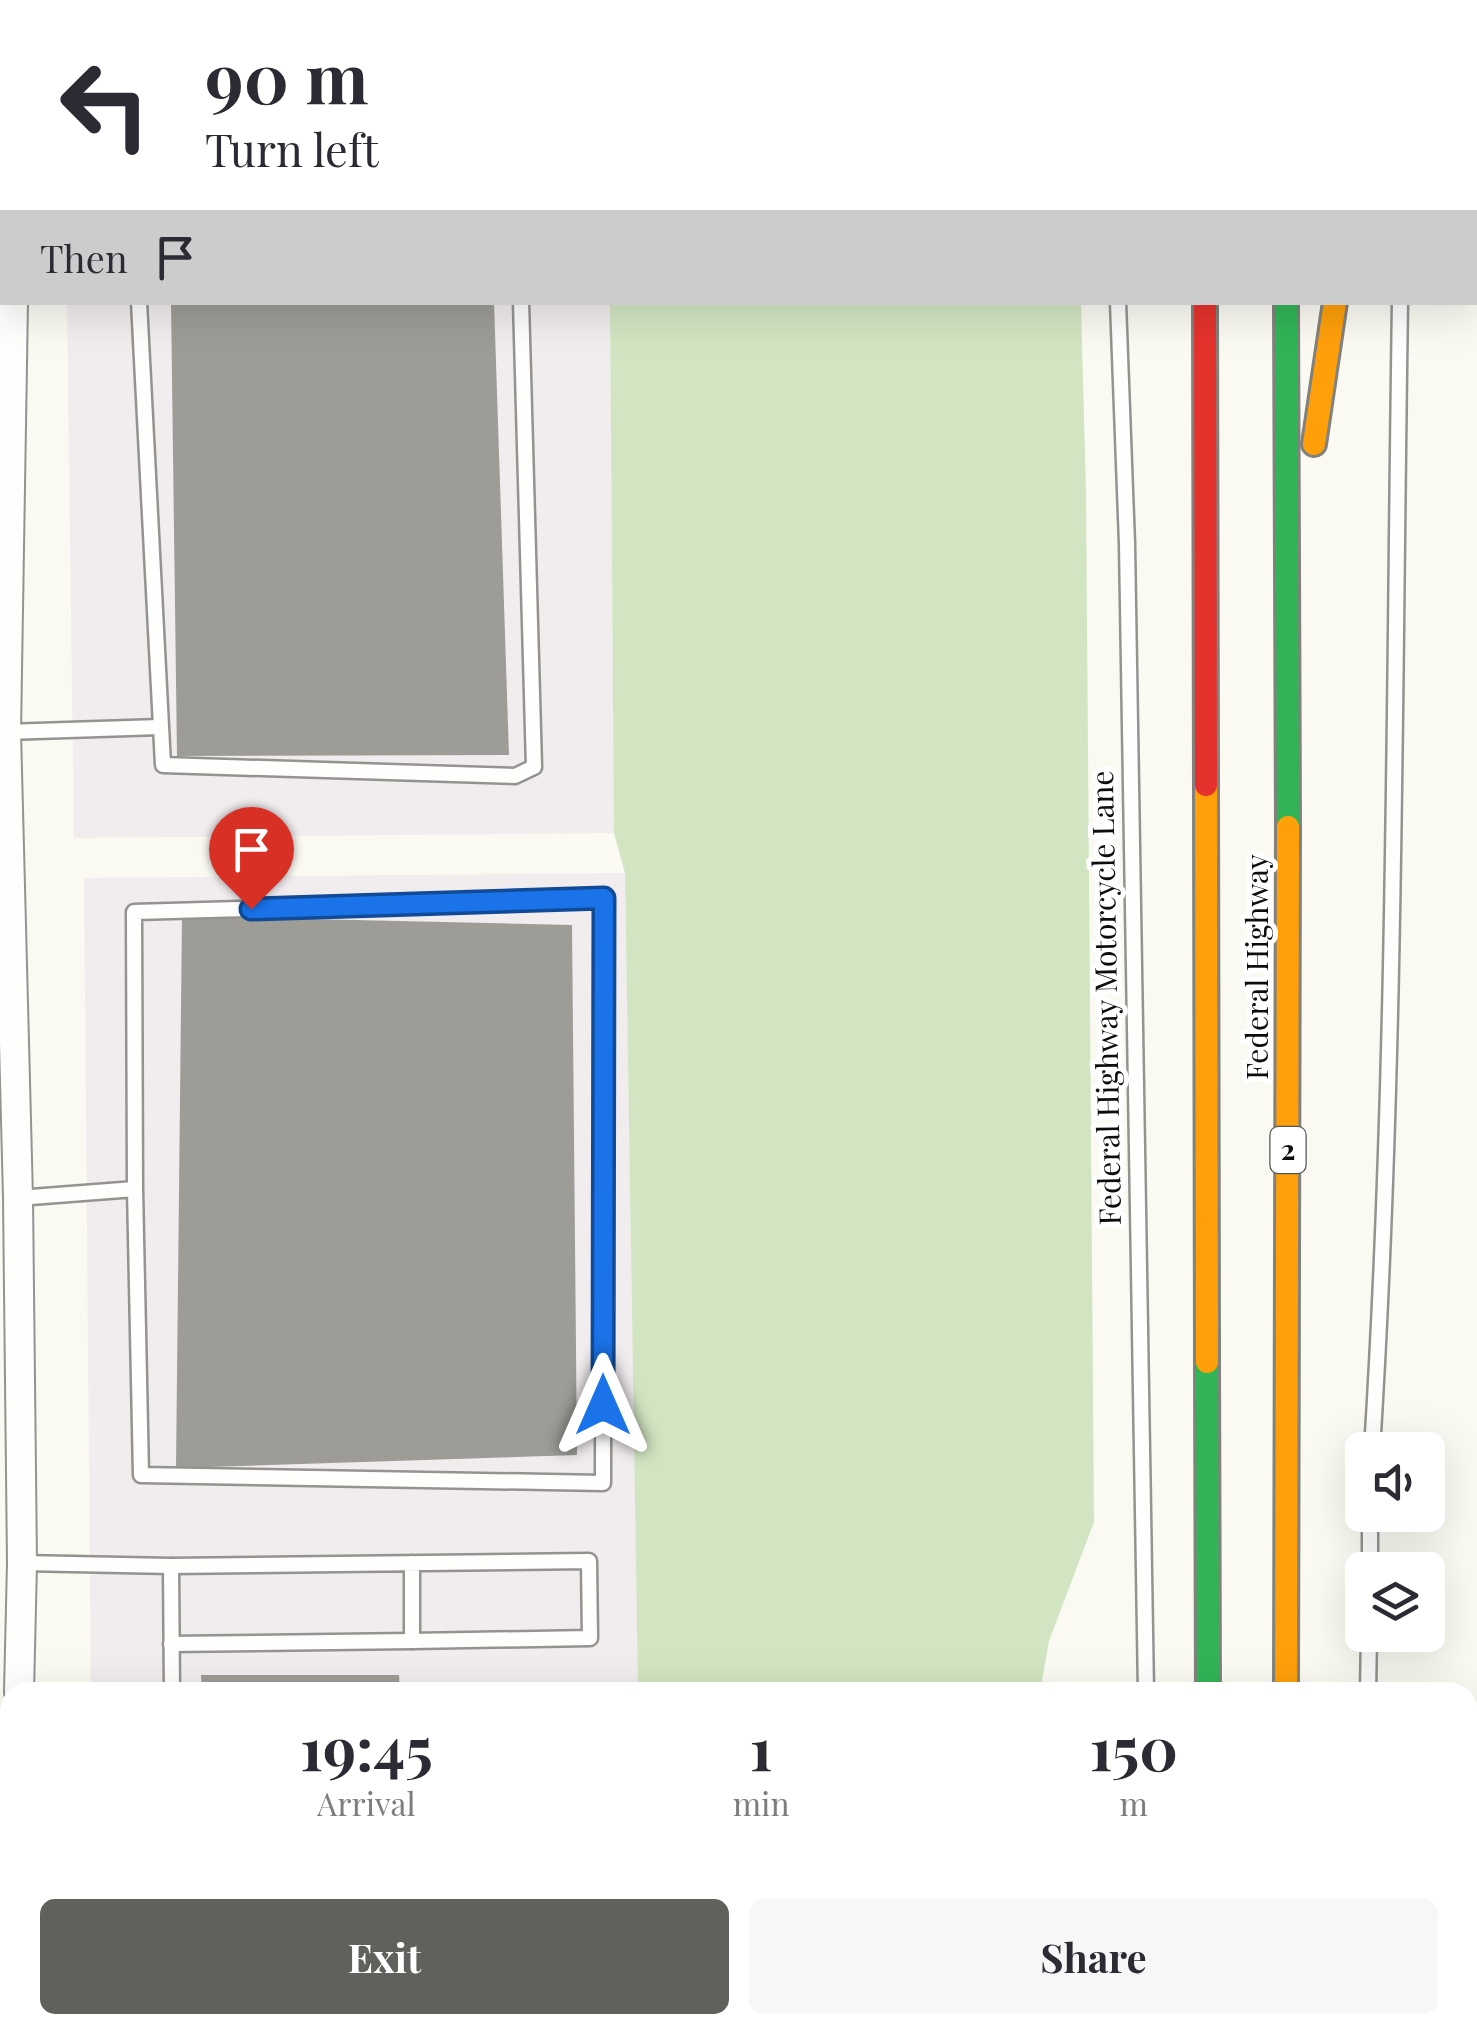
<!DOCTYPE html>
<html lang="en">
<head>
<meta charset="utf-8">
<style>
	:root { --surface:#fff; --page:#f7f7f7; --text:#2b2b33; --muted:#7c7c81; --accent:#60605d }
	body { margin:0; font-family:"Playfair Display",serif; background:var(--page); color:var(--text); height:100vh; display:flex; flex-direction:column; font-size:38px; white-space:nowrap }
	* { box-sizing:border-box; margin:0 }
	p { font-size:32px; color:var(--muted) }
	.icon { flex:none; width:55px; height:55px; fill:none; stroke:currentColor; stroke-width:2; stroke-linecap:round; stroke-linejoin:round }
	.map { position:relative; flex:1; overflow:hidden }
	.panel { position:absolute; left:0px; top:1682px; width:1478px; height:352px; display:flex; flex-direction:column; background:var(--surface); border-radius:30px 30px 0 0; box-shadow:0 10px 40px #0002 }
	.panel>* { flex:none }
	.hud { position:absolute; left:0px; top:0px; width:1478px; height:305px; box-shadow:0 10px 40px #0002; background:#fff; color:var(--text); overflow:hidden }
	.tools { position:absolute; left:1345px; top:1432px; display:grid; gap:20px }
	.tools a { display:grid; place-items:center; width:100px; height:100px; border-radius:15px; background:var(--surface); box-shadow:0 10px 40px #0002; font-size:50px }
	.pin { position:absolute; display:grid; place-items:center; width:85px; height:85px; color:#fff; margin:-102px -42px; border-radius:50% 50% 50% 0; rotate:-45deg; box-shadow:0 0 10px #0007 }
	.pin .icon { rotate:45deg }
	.me { position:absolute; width:110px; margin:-55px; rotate:0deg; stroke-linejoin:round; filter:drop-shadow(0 0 8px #0008) }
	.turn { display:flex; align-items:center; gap:35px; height:210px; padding:0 40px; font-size:45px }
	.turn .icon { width:130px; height:130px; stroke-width:2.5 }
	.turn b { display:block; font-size:70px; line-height:85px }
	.then { display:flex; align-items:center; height:95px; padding:0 40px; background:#0003; gap:20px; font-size:38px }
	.eta { display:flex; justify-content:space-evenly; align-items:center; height:170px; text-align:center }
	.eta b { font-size:60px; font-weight:700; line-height:70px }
	.primary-button { display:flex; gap:20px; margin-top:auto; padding:20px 40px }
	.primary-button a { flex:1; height:115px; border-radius:15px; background:var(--accent); color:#fff; font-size:40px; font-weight:700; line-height:115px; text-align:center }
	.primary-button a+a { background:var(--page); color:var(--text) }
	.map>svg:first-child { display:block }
	.industrial { fill:#f1ecee }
	.forest { fill:#d1e5c2 }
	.building { fill:#9d9c97 }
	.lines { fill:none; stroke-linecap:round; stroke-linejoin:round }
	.lane-casing { stroke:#949390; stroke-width:19 }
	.street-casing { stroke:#949390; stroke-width:32 }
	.fast-casing { stroke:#81817d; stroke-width:28 }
	.slow-casing { stroke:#81817d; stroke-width:28 }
	.jam-casing { stroke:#81817d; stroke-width:28 }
	.lane { stroke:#fefefd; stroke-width:14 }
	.street { stroke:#fefefd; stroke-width:28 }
	.fast { stroke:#30b455; stroke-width:22 }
	.slow { stroke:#ff9f0a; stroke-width:22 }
	.jam { stroke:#e5322d; stroke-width:22 }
	.route-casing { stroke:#114b97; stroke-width:25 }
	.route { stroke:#1a73e8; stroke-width:18 }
	.labels { text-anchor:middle; stroke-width:10; stroke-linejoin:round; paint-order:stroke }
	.shield { fill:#fff; stroke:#565656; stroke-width:2.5 }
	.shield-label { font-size:28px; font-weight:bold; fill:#0d0d0d }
	.street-label { font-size:30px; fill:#0d0d0d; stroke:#fff }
</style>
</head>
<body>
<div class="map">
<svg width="1477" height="2033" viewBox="0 0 1477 2033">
	<rect width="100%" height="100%" fill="#faf9f2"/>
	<g class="industrial">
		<polygon points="0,0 607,0 607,2 2,2 2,54"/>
		<polygon points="67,303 610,303 614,833 74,838"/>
		<polygon points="625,873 638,1692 91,1692 84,878"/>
		<polygon points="88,2025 644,2025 644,2033 87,2033"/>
	</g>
	<g class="forest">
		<rect x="607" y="0" width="463" height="2"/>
		<polygon points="610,303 1081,303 1086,494 1094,1522 1049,1641 1040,1692 638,1692 625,873 614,833"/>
		<polygon points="644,2025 1065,2025 1066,2033 644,2033"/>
	</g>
	<g class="building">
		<polygon points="171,302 494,302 509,755 177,756"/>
		<polygon points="182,916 572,925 577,1455 176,1468"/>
		<polygon points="201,1675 399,1675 400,1692 202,1692"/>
		<polygon points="210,2025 415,2025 416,2033 210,2033"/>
	</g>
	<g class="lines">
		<defs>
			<g id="lane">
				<polyline points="106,0 106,2"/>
				<polyline points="512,0 512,2"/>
				<polyline points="1107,0 1107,2"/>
				<polyline points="1414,2 1414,0"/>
				<polyline points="139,302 163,765 515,776 534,767 521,302"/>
				<polyline points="1118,302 1127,544 1146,1692"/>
				<polyline points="6,732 160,727"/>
				<polyline points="18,1198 135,1189 134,912 604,899 603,1483 141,1475 135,1189"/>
				<path d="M1372,1450C1396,1068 1394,685 1400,302"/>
				<polyline points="22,1563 171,1566 589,1561 590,1638 412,1641 412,1563"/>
				<polyline points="171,1566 172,1692"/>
				<polyline points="1370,1570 1370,1515"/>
				<polyline points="171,1644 412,1641"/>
				<polyline points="1368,1692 1369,1635"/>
				<polyline points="177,2025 177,2033"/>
				<polyline points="1151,2025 1151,2033"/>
				<polyline points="1363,2033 1363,2025"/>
			</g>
			<g id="street">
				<polyline points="0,131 2,136"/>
				<polyline points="13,302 6,732 18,1198 22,1563 19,1692"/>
				<polyline points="6,2033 10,1960"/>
			</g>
			<g id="fast">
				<polyline points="1203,0 1203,2"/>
				<polyline points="1364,0 1364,2"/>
				<polyline points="1286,302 1288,827"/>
				<polyline points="1207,1362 1208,1692"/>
			</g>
			<g id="slow">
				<polyline points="1283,0 1283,2"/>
				<polyline points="1314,444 1335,302"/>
				<polyline points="1206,785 1207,1362"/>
				<polyline points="1286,1692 1288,827"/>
				<polyline points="1208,2025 1208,2033"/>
			</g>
			<g id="jam">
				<polyline points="1205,302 1206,785"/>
				<polyline points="1285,2025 1285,2033"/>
			</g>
		</defs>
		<use href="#lane" class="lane-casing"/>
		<use href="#street" class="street-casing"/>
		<use href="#fast" class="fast-casing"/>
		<use href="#slow" class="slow-casing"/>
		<use href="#jam" class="jam-casing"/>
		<use href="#lane" class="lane"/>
		<use href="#street" class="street"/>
		<use href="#fast" class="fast"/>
		<use href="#slow" class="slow"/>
		<use href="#jam" class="jam"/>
	</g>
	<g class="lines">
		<defs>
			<polyline id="route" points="251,909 604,898 603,1405"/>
		</defs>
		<use href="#route" class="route-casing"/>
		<use href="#route" class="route"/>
	</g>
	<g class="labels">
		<rect class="shield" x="1270.5" y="1127" width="35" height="46" rx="8"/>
		<g class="shield-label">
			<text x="1288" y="1160">2</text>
		</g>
		<g class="street-label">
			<text transform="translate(1258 967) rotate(-90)" y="10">Federal Highway</text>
			<text transform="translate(1107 998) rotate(-91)" y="10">Federal Highway Motorcycle Lane</text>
		</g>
	</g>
</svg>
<div class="tools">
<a><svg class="icon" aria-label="sound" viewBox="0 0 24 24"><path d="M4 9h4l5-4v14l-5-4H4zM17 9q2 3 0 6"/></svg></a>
<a><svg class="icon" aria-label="layers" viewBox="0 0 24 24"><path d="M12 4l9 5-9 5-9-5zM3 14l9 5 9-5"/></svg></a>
</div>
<div class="pin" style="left:251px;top:909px;background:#d93025"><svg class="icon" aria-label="arrive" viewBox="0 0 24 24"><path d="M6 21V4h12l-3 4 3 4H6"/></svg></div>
<svg class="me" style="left:603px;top:1405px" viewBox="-20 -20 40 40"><path d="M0-17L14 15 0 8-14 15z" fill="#1a73e8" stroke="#fff" stroke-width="4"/></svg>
<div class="hud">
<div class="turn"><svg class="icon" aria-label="left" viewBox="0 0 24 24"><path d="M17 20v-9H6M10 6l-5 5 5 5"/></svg><div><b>90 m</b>Turn left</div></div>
<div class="then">Then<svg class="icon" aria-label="arrive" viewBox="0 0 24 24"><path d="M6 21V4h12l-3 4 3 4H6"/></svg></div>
</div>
<section class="panel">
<div class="eta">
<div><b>19:45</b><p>Arrival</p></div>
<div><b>1</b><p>min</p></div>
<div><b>150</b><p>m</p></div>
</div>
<div class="primary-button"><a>Exit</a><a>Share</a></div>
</section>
</div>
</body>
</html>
